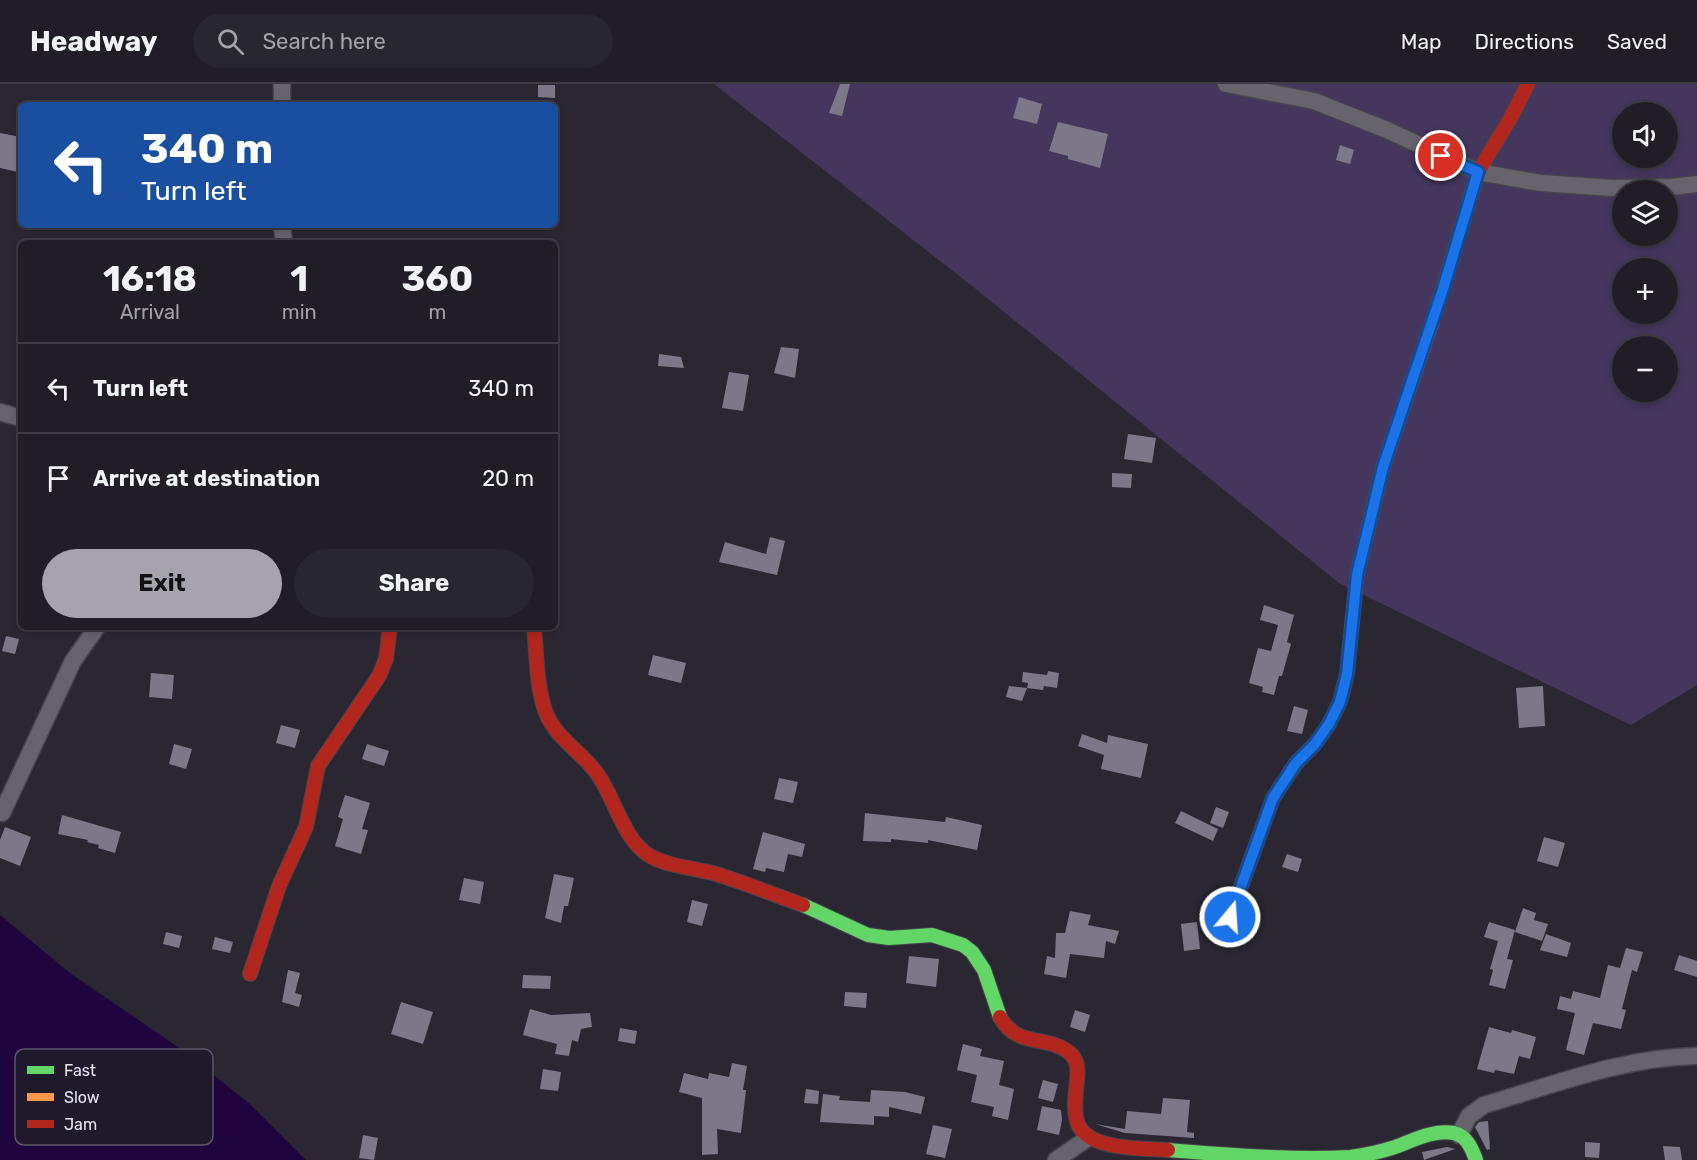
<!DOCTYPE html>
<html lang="en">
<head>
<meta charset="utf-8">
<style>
	:root { --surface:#201d26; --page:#28262e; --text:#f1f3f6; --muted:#a2a2a7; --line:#3d3b43; --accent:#a6a3af }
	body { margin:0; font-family:Rubik,sans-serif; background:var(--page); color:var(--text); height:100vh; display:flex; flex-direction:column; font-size:22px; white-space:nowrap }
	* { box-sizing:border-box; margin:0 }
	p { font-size:20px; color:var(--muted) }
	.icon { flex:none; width:33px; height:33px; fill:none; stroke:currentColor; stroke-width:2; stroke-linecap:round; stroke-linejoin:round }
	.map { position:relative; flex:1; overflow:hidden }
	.panel { position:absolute; left:18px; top:156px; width:540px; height:390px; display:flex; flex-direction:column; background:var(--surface); border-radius:9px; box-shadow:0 3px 9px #0003,0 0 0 2px var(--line) }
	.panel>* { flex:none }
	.hud { position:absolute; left:18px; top:18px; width:540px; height:126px; border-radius:9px; box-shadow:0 3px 9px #0003,0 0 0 2px var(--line); background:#1a4fa0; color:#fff; overflow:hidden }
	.fabs { position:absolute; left:1612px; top:18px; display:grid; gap:12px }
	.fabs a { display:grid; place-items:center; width:66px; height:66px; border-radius:50%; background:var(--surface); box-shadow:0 3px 9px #0003,0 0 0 2px var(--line); font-size:30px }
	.pin { position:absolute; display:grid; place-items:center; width:51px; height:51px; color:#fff; margin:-26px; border:3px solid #fff; border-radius:50%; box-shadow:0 2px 6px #0007 }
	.me { position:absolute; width:66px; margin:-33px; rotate:18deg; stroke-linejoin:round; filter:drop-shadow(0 0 4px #0008) }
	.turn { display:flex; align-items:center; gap:21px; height:126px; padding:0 24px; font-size:27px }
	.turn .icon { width:78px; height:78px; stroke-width:2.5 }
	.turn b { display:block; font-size:42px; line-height:51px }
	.eta { display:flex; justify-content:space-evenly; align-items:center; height:102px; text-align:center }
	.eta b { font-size:36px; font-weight:700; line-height:42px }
	.primary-button { display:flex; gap:12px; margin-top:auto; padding:12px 24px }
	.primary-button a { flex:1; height:69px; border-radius:36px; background:var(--accent); color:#111; font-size:24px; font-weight:700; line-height:69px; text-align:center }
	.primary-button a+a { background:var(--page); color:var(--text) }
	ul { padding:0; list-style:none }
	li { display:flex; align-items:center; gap:18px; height:90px; padding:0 24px; border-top:2px solid var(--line) }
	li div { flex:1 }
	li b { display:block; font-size:22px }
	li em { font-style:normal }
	header { display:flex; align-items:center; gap:36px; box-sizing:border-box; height:84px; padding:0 30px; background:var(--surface); border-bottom:2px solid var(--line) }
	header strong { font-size:28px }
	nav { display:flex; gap:33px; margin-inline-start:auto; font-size:21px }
	.search { width:420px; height:54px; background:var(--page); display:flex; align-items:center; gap:15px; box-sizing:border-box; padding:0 21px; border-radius:33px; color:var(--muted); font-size:22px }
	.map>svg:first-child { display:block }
	.green { fill:#44365d; fill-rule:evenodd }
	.water { fill:#20043e }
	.building { fill:#7d778a }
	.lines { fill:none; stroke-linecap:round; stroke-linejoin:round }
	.street-casing { stroke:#47444d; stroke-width:19 }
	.fast-casing { stroke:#47444d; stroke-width:16 }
	.slow-casing { stroke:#47444d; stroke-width:16 }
	.jam-casing { stroke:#47444d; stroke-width:16 }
	.street { stroke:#66636d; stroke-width:16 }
	.fast { stroke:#63d668; stroke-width:14 }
	.slow { stroke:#ff974d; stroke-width:14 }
	.jam { stroke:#b3261e; stroke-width:14 }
	.route-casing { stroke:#114b97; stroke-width:15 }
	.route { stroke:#1a73e8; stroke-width:10 }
	.key { fill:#1f192c; stroke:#5c5668; stroke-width:1.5 }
	.key-label { font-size:16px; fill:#e9e6f3 }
</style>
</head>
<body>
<header>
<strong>Headway</strong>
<div class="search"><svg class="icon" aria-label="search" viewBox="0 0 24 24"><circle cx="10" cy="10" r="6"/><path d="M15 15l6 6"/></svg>Search here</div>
<nav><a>Map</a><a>Directions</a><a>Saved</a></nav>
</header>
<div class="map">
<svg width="1697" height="1076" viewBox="0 0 1697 1076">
	<rect width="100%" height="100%" fill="#2a2732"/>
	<path class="green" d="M714,0H1697V601L1631,641L1339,499L972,202ZM1623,28H1668V74H1623ZM1623,106H1668V152H1623ZM1623,184H1668V230H1623ZM1623,262H1668V308H1623Z"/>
	<polygon class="water" points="0,831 70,889 185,968 251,1021 306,1076 0,1076"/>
	<g class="building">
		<polygon points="840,0 850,0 842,32 829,29"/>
		<polygon points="538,1 555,1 555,14 538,13"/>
		<polygon points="1019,13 1042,20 1037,40 1013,34"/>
		<polygon points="1058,38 1108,50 1100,84 1068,75 1068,72 1049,67"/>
		<polygon points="0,49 21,53 21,70 18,88 0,84"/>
		<polygon points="1340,61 1354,66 1350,80 1336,76"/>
		<polygon points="781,263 799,265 795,294 774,289"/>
		<polygon points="659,270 681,273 684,284 658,282"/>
		<polygon points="729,288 749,291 743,327 722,324"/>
		<polygon points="1128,350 1156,354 1152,379 1124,375"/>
		<polygon points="1112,389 1132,390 1131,404 1112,403"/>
		<polygon points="770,453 785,457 777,491 719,478 725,458 766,470"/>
		<polygon points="1264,521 1294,531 1287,558 1291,560 1282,592 1279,592 1274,611 1262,608 1263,603 1249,599 1258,564 1271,567 1278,541 1260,536"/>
		<polygon points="6,552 19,555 15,570 2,567"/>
		<polygon points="653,571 686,579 681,599 648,591"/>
		<polygon points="1048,587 1059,589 1057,604 1044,602 1043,606 1027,604 1028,599 1022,598 1023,588 1047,591"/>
		<polygon points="151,589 174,591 172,615 149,613"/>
		<polygon points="1009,602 1027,604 1022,617 1006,613"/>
		<polygon points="1543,602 1545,642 1519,644 1516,604"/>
		<polygon points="1294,622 1308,626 1302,650 1287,647"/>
		<polygon points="281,641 300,646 295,664 276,659"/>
		<polygon points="1082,650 1107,659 1108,651 1148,660 1141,694 1101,685 1104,671 1078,662"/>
		<polygon points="174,660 192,665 186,685 169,680"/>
		<polygon points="367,660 389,667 384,682 362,675"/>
		<polygon points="779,694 798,698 793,719 774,715"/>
		<polygon points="345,711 370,719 362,745 368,746 361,770 335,762 343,735 338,733"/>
		<polygon points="1216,723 1229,728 1223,744 1210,739"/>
		<polygon points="1181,727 1218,745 1213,757 1175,739"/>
		<polygon points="865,729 945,738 946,733 982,741 977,766 928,756 928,759 891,755 891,758 863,757"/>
		<polygon points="62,731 121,748 115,769 98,764 99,761 87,758 88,756 58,750"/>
		<polygon points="5,743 31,753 20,782 0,774 0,756"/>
		<polygon points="763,748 805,760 802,773 788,770 784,788 766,784 765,788 753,785"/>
		<polygon points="1544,753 1565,759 1558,783 1537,777"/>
		<polygon points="1287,770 1302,775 1298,788 1282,783"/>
		<polygon points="554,790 574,794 568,822 564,822 561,839 545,834"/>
		<polygon points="464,794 484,798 480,820 459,816"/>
		<polygon points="692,816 708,820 702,842 687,838"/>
		<polygon points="1523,824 1536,829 1534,836 1548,840 1542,857 1515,848"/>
		<polygon points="1070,827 1091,831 1088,841 1119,847 1115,860 1106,857 1104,874 1070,870 1066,894 1044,890 1047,872 1055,874 1056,849 1065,849"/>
		<polygon points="1197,838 1200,865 1184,867 1181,840"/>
		<polygon points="1489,838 1515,846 1507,875 1513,876 1505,905 1489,901 1493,886 1490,885 1498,857 1484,853"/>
		<polygon points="166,848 182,852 179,864 163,860"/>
		<polygon points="1546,850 1571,859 1567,873 1540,866"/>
		<polygon points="215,853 233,858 230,869 212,865"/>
		<polygon points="1626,864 1643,868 1637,888 1632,886 1622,925 1626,926 1621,945 1593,939 1584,971 1566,966 1575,929 1557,925 1560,912 1571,915 1573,907 1600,914 1608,881 1620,884"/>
		<polygon points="1679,871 1697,877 1697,893 1674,886"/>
		<polygon points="909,872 939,875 936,903 906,899"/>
		<polygon points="288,886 300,889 295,909 302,911 299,923 282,918"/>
		<polygon points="523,891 551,892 550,905 522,904"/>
		<polygon points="845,908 867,909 866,924 844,922"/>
		<polygon points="401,918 433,928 423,960 391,950"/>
		<polygon points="530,925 551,931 590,929 592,943 581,945 578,958 572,956 569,972 555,970 557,960 523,951"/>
		<polygon points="1075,926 1090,931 1085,948 1070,943"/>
		<polygon points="1489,943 1511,949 1512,946 1536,953 1530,975 1519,972 1514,990 1495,986 1494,989 1477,985"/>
		<polygon points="620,944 637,947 635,960 618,957"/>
		<polygon points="963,960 982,965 980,972 1004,977 999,1001 1014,1005 1008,1036 992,1032 994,1023 971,1018 977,991 957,986"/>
		<polygon points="732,979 747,982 743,1006 746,1006 741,1049 717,1045 718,1070 702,1071 702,1014 679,1008 684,989 708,995 709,989 729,993"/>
		<polygon points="543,985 561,988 558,1007 540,1005"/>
		<polygon points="1043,996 1058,1000 1053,1018 1038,1014"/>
		<polygon points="806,1005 819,1007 818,1020 804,1019"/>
		<polygon points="871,1006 905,1008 925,1013 921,1030 889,1023 889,1033 874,1032 874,1041 820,1038 823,1010 840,1012 839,1016 870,1018"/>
		<polygon points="1163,1014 1190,1016 1187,1048 1194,1049 1194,1054 1125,1049 1095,1040 1125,1045 1127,1027 1161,1030"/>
		<polygon points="1042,1022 1061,1026 1062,1036 1059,1051 1037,1046"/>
		<polygon points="1488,1037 1490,1065 1487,1066 1475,1043 1479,1038"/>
		<polygon points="933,1041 952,1045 945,1074 926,1070"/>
		<polygon points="363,1051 378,1054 374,1076 359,1074"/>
		<polygon points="1585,1058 1600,1059 1599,1074 1585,1073"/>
		<polygon points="1663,1062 1680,1063 1682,1076 1665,1076"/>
		<polygon points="1447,1063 1455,1065 1424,1076 1422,1068"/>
	</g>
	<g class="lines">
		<defs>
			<g id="street">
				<polyline points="1226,0 1314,17 1387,46 1478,88 1541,99 1612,104 1671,103 1697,100"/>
				<polyline points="282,21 282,0"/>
				<polyline points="282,141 284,159"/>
				<polyline points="0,328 21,334"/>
				<polyline points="2,729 73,577 97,543"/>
				<path d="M1459,1051L1469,1032L1484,1021C1553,1001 1624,973 1697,972"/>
				<polyline points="1056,1076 1088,1054"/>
			</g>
			<g id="fast">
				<polyline points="803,821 868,851 889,854 932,851 963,861 972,868 984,886 1000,933"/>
				<path d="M1168,1066C1227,1071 1292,1076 1351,1073C1365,1071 1379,1068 1392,1064C1410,1058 1433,1045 1454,1049C1467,1052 1472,1065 1476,1076"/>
			</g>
			<polyline id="slow" points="1349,569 1357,491 1383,383 1432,239"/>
			<g id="jam">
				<polyline points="1432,239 1478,88 1510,35 1528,0"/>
				<path d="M534,543C537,572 536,602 546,629C556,654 580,667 596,688C615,713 622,755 650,772C670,783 695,784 716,790C746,799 774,811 803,821"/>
				<polyline points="1230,833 1273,714 1296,679 1315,660 1329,640 1340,618 1347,590 1349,569"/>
				<polyline points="250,890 279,802 306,743 318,682 379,592 386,575 390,543"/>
				<path d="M1000,933C1017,965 1049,950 1071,970C1078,977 1078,986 1077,996C1076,1009 1073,1024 1077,1037C1085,1067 1143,1064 1168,1066"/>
			</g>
		</defs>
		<use href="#street" class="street-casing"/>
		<use href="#fast" class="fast-casing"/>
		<use href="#slow" class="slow-casing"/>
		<use href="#jam" class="jam-casing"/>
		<use href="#street" class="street"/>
		<use href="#fast" class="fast"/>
		<use href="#slow" class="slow"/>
		<use href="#jam" class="jam"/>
	</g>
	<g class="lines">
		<defs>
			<polyline id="route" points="1230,833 1273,714 1296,679 1315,660 1329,640 1340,618 1347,590 1357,491 1383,383 1443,205 1478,88 1441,72"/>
		</defs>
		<use href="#route" class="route-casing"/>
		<use href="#route" class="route"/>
	</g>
	<rect x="15" y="965" width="198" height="96" rx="9" class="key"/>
	<rect x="27" y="982" width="27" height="8" fill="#63d668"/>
	<rect x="27" y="1009" width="27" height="8" fill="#ff974d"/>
	<rect x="27" y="1036" width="27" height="8" fill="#b3261e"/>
	<g class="key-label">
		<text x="64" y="992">Fast</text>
		<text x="64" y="1019">Slow</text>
		<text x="64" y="1046">Jam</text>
	</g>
</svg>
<div class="fabs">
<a><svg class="icon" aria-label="sound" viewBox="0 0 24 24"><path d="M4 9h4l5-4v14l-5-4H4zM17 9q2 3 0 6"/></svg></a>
<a><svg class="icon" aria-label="layers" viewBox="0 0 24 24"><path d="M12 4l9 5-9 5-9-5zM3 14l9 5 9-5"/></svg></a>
<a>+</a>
<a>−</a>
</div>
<div class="pin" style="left:1441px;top:72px;background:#d93025"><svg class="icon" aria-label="arrive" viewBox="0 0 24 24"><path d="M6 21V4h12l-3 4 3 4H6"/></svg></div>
<svg class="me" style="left:1230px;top:833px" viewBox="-20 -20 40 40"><circle r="17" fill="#1a73e8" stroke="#fff" stroke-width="3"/><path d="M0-11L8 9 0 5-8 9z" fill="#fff"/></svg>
<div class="hud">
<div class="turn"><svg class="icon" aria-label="left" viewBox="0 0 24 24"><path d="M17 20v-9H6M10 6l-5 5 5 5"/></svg><div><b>340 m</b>Turn left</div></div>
</div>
<section class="panel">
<div class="eta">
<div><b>16:18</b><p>Arrival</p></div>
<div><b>1</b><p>min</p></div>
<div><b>360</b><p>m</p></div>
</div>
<ul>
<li><svg class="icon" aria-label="left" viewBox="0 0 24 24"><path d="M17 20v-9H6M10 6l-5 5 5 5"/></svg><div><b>Turn left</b></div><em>340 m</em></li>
<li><svg class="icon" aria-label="arrive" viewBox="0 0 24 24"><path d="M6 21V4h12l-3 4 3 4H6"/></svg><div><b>Arrive at destination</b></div><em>20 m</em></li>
</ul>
<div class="primary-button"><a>Exit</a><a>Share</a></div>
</section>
</div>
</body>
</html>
